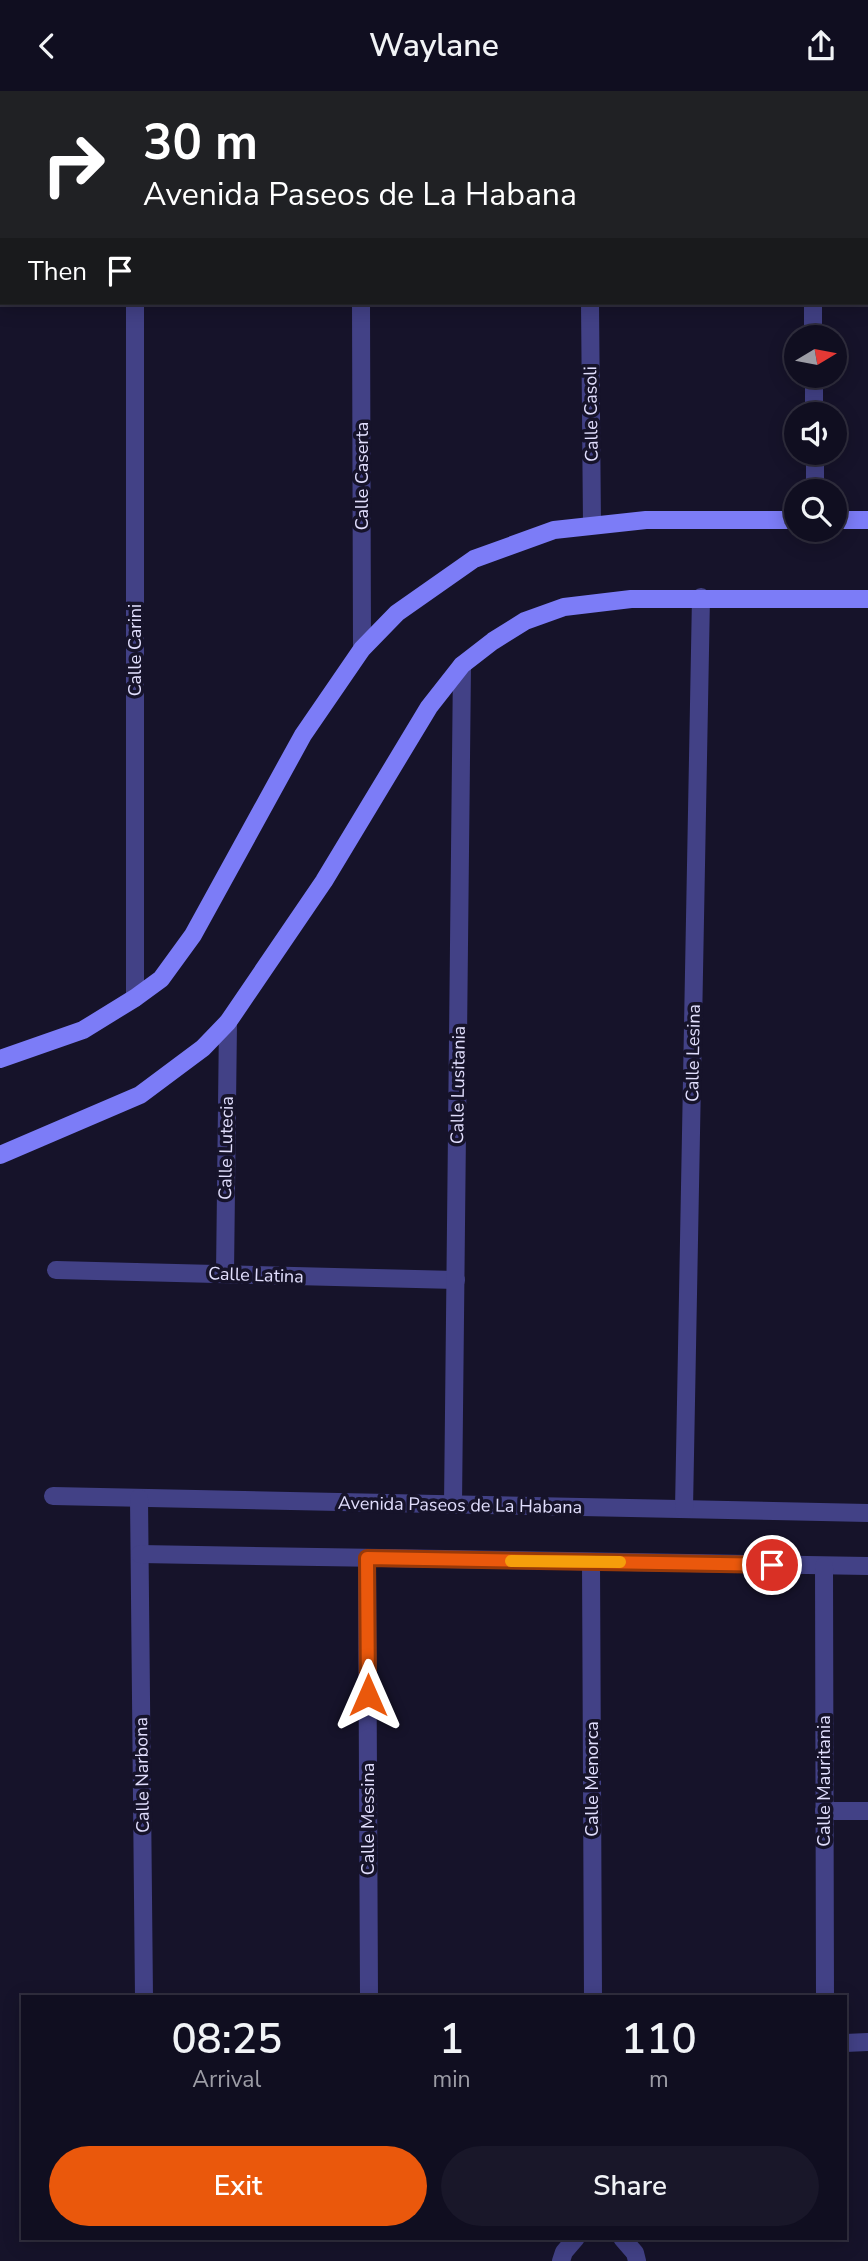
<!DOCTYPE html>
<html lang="en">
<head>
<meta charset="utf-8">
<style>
	:root { --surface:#100e20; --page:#191729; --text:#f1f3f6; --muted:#9c9ca5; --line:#302e3e; --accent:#ea580c }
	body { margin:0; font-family:"Nunito Sans",sans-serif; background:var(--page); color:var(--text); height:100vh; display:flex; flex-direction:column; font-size:26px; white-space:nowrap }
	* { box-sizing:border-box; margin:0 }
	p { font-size:23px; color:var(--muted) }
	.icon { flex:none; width:38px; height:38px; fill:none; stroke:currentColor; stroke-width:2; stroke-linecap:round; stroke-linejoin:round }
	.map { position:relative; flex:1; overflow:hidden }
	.side { position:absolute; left:21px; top:1904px; width:826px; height:245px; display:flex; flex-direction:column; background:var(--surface); border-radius:0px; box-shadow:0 4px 18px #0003,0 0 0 2px var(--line) }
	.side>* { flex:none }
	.guide { position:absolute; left:0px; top:0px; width:868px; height:214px; box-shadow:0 4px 18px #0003,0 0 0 2px var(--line); background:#202124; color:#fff; overflow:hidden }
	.needle { width:46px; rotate:80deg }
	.buttons { position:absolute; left:784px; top:234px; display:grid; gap:14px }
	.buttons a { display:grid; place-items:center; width:63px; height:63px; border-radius:50%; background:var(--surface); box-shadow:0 4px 18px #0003,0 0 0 2px var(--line); font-size:35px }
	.pin { position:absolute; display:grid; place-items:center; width:60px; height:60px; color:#fff; margin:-30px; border:4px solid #fff; border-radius:50%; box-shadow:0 2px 7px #0007 }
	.me { position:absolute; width:77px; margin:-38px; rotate:0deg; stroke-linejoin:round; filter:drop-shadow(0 0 5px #0008) }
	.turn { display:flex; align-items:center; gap:24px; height:147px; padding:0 28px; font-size:32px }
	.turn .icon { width:91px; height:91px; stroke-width:2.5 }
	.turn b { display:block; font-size:49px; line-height:60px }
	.then { display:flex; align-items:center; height:66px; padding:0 28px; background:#0003; gap:14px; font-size:26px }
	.eta { display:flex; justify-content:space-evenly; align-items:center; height:119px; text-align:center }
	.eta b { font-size:42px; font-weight:600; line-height:49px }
	.primary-button { display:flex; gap:14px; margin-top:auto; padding:14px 28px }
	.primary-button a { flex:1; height:80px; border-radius:42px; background:var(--accent); color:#fff; font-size:28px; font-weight:600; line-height:80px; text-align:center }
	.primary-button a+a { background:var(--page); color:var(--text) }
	header { display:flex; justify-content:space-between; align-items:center; height:91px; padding:0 28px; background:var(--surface); font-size:32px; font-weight:600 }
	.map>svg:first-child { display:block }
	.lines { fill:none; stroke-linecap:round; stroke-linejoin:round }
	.street { stroke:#424186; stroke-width:18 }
	.secondary { stroke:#7c7cf7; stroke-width:18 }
	.route-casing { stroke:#983908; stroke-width:18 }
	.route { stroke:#ea580c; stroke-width:12 }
	.slow { stroke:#f59e0b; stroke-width:12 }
	.labels { text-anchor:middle; stroke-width:7; stroke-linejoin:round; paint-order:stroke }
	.street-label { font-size:18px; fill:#e1defd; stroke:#16132a }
</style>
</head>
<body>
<header><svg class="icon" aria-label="back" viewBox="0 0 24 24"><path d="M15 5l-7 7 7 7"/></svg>Waylane<svg class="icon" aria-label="share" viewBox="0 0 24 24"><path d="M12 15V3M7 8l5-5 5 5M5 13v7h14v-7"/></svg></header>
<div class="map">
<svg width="868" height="2170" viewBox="0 0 868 2170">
	<rect width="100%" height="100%" fill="#16132a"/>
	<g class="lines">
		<g class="street">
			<polyline points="135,0 135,2"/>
			<polyline points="361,0 361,2"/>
			<polyline points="587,0 587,2"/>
			<polyline points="866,50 868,50"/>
			<polyline points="135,212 135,907"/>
			<polyline points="361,212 362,558"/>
			<polyline points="590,212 592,434"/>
			<polyline points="813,212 813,247"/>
			<polyline points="814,285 814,324"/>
			<polyline points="815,362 815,401"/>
			<polyline points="56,1179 456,1189"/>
			<polyline points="225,1183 228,931"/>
			<polyline points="53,1405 868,1422"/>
			<polyline points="139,1407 144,1906"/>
			<polyline points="453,1414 462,574"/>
			<polyline points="684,1418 701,506"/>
			<polyline points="140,1463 868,1475"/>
			<polyline points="367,1467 369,1906"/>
			<polyline points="591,1471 593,1906"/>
			<polyline points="824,1475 825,1906"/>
			<polyline points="824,1720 868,1720"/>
			<polyline points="845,1952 868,1951"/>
			<polyline points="622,2147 635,2162 637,2170"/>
			<polyline points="561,2170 564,2161 576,2147"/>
		</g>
		<g class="secondary">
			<polyline points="835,429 868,429"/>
			<polyline points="0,968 83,939 135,907 161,888 193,844 303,644 362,558 397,522 474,468 554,439 646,429 796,429"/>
			<polyline points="0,1064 140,1004 203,957 228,931 324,790 429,616 462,574 493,550 525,530 564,516 631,508 868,508"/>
		</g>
	</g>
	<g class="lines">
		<defs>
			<polyline id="route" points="368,1604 367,1467 772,1474"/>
		</defs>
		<use href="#route" class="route-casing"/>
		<use href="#route" class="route"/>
		<polyline class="slow" points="511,1470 620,1471"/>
	</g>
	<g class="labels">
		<g class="street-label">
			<text transform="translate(591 323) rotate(-91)" y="6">Calle Casoli</text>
			<text transform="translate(362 385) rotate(-90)" y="6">Calle Caserta</text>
			<text transform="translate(135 559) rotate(-90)" y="6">Calle Carini</text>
			<text transform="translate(693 962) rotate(-89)" y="6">Calle Lesina</text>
			<text transform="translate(458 994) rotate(-89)" y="6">Calle Lusitania</text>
			<text transform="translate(226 1057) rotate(-89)" y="6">Calle Lutecia</text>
			<text transform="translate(256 1184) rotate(2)" y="6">Calle Latina</text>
			<text transform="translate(460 1414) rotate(1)" y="6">Avenida Paseos de La Habana</text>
			<text transform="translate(142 1684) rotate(-91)" y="6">Calle Narbona</text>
			<text transform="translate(592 1688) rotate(-90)" y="6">Calle Menorca</text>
			<text transform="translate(824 1690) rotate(-90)" y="6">Calle Mauritania</text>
			<text transform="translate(368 1728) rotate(-90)" y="6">Calle Messina</text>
		</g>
	</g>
</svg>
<div class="buttons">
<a><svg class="needle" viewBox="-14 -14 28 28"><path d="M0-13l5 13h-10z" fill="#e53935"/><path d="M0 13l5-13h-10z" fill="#9c9ca5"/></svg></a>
<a><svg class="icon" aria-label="sound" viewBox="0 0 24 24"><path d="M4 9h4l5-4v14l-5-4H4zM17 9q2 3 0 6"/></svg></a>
<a><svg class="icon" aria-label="search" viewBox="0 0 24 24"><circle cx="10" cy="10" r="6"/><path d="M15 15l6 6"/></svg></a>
</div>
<div class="pin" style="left:772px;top:1474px;background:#d93025"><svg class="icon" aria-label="arrive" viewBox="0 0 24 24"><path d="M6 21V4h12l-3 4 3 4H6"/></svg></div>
<svg class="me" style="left:368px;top:1604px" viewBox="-20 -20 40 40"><path d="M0-17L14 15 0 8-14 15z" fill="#ea580c" stroke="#fff" stroke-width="4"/></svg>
<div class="guide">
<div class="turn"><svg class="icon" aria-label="right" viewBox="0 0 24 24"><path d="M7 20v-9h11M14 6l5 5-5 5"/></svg><div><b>30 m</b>Avenida Paseos de La Habana</div></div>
<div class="then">Then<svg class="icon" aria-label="arrive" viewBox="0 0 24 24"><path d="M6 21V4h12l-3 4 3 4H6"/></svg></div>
</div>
<section class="side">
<div class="eta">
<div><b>08:25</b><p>Arrival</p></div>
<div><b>1</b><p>min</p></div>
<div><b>110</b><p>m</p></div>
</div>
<div class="primary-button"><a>Exit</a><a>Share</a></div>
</section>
</div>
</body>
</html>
